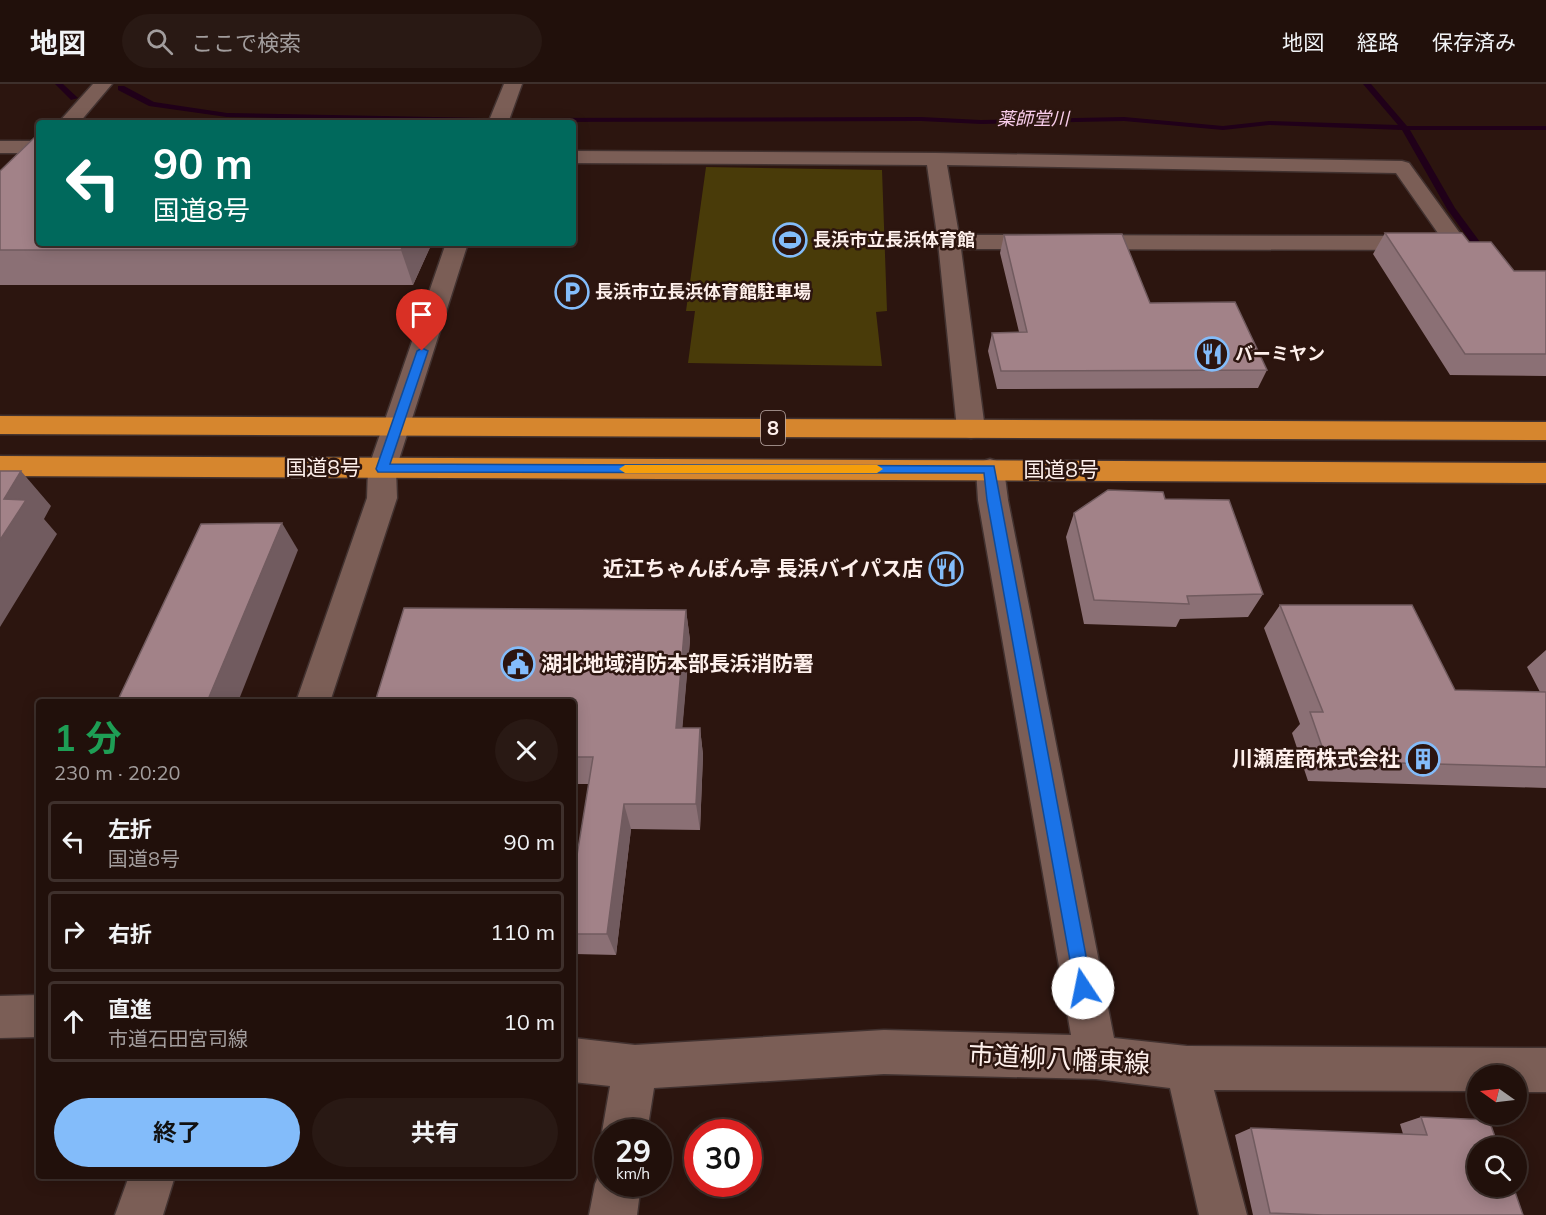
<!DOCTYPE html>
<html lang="ja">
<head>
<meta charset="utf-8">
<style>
	:root { --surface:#21100b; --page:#291914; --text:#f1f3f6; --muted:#a29d9d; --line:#3e302c; --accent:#83bcfa }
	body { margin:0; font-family:Mulish,"Noto Sans JP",sans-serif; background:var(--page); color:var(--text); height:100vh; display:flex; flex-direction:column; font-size:22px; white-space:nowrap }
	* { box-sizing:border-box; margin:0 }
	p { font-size:20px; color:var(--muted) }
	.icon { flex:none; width:33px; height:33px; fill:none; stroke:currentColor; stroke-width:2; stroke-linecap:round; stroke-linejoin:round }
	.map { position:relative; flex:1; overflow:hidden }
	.details { position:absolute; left:36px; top:615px; width:540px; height:480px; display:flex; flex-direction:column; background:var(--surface); border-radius:6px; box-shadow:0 3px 15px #0003,0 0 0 2px var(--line) }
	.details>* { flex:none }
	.hud { position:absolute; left:36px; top:36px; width:540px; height:126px; border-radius:6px; box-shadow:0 3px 15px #0003,0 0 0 2px var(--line); background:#00695c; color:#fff; overflow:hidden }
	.needle { width:39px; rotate:284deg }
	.fabs { position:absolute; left:1467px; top:981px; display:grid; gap:12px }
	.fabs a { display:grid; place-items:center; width:60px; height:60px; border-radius:50%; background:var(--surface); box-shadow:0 3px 15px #0003,0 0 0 2px var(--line); font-size:30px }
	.speed { position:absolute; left:594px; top:1035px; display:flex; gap:12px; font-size:30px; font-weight:700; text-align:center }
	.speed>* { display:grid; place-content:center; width:78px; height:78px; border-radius:50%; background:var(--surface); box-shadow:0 3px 15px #0003,0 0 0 2px var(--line); line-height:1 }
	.speed small { font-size:15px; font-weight:400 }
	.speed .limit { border:9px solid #d22; background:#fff; color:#111 }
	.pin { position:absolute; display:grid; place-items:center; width:51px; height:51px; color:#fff; margin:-62px -26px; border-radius:50% 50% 50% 0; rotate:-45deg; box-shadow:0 0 6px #0007 }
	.pin .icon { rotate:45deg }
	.me { position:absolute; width:66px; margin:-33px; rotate:349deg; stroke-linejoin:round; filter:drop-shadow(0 0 4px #0008) }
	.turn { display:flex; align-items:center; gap:21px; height:126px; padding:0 18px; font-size:27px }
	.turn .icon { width:78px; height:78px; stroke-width:2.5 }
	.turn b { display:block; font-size:42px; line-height:51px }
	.round { display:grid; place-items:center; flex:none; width:63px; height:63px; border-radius:32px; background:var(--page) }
	.overview { display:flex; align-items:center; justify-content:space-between; height:102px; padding:0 18px }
	h1 { font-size:36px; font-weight:700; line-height:45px; color:#1e9e55 }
	.button { display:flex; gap:12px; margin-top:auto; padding:12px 18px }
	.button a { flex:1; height:69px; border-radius:36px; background:var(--accent); color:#111; font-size:24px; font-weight:700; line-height:69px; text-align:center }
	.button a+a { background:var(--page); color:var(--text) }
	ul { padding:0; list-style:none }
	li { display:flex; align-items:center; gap:18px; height:81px; margin:0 12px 9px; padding:0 6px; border:3px solid var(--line); border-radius:6px }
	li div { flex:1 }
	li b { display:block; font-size:22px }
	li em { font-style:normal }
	header { display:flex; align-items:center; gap:36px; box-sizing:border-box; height:84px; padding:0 30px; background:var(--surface); border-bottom:2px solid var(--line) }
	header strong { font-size:28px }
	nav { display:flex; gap:33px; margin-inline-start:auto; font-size:21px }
	.search { width:420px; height:54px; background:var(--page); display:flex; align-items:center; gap:15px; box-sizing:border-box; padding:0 21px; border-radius:33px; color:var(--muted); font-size:22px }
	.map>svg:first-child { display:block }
	.green { fill:#493b09 }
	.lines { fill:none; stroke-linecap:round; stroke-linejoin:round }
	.stream { fill:#200019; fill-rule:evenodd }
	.minor-casing { stroke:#423230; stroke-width:3 }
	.highway-casing { stroke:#423230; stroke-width:3 }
	.minor { fill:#7b5e56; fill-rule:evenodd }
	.highway { fill:#d6862e; fill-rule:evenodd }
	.wall { fill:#8b7075 }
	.shaded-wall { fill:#715b5f }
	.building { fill:#a28288; stroke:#715b5f; stroke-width:1.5 }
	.route { fill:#1a73e8; stroke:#114b97; stroke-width:1.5 }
	.slow { fill:#f59e0b }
	.labels { text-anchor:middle; stroke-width:5; stroke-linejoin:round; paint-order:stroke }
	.far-water-label { font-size:18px; font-style:italic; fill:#f9cdeb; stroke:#2c150f }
	.far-poi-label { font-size:18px; font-weight:bold; fill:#fef0ec; stroke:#2c150f; text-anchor:start }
	.shield { fill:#2c150f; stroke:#bfaeaa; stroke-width:1.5 }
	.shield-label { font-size:20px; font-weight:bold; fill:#fef0ec }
	.street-label { font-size:21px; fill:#fef0ec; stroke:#2c150f }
	.poi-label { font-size:21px; font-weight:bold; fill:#fef0ec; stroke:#2c150f; text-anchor:end }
	.near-street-label { font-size:26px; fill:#fef0ec; stroke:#2c150f }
</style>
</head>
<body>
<header>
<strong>地図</strong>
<div class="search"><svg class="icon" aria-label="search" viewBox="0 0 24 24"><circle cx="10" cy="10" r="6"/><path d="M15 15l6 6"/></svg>ここで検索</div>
<nav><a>地図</a><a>経路</a><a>保存済み</a></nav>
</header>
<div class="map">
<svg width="1546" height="1131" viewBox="0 0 1546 1131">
	<rect width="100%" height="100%" fill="#2c150f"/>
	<polygon class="green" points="706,83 882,86 887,227 876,228 882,282 688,279 695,227 686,227"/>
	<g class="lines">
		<g class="stream">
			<polygon points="55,0 63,0 78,14 71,16"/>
			<polygon points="1363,0 1371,0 1407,42 1546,42 1546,46 1410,46 1455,124 1491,173 1489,175 1483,175 1447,125 1402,46 1269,41 1223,46 1124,37 981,40 921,37 519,38 515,36 519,34 921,33 981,36 1124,33 1223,42 1269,37 1398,41"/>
			<polygon points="118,2 124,2 154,18 227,29 484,34 488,36 484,38 227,33 149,22 118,6"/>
		</g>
		<defs>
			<g id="minor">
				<polygon points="93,0 112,0 79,39 58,39"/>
				<polygon points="504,0 522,0 508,39 488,39"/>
				<rect x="0" y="57" width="39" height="12"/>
				<path d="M573,67L936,69L1402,77L1409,79L1467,159L1464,164L1456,166L961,165L985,345L981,352L971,354L961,352L957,345L938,158L927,81L573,79ZM947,81L1396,89L1440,152L959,151Z"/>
				<polygon points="446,159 468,159 396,385 397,414 330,618 296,618 367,414 368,385"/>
				<polygon points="990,375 1000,378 1004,385 1008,416 1114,954 1187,962 1546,964 1546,1008 1516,1008 1516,992 1478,992 1478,1007 1214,1006 1247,1131 1199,1131 1170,1004 1096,995 884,990 654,1004 647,1048 608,1048 608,1060 602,1048 610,1002 573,998 573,954 635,961 884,946 1071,951 978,416 976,385 980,378"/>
				<polygon points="39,911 39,953 0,954 0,912"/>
				<polygon points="608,1081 608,1100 641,1100 637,1131 589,1131 595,1100 602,1084"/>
				<polygon points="129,1092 175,1092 163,1131 115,1131"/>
			</g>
			<g id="highway">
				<polygon points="0,332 1546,338 1546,356 0,350"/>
				<polygon points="0,372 1546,379 1546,399 0,392"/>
			</g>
		</defs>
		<use href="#minor" class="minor-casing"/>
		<use href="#highway" class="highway-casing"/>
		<use href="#minor" class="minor"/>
		<use href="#highway" class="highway"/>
	</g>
	<g class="wall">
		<polygon points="0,87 432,159 413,201 0,201"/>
		<polygon points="1385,149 1469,158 1514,187 1546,187 1546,292 1450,291 1373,170"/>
		<polygon points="1004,151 1150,219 1267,286 1258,304 997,305 988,267 992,249 1019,248 1000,169"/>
		<polygon points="1165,415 1263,510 1248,533 1180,535 1176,543 1084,540 1066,453 1074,429"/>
		<polygon points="1280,521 1455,606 1540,608 1527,583 1546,566 1546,704 1308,697 1292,649 1300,640 1264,544"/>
		<polygon points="686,526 690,556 682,644 700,644 703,671 700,746 631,745 616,871 575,870 573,866 573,796 589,700 573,700 573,618"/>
		<polygon points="1421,1033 1523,1131 1253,1131 1235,1051 1251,1044 1403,1050 1400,1040"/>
	</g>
	<g class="shaded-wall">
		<polygon points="404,159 432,159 413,201 401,166"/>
		<polygon points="21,387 51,422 44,435 57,450 0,543 0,456 4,415"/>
		<polygon points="282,439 298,466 238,618 207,618"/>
		<polygon points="686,526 690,556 680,672 676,644"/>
		<polygon points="700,644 703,671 700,746 696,720"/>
		<polygon points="624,720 631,745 616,871 607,850"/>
	</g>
	<g class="building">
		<polygon points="39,50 39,159 404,159 401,166 0,166 0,87 37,51"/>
		<polygon points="1385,149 1462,149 1469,158 1491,158 1514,187 1546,187 1546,270 1465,270"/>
		<polygon points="1122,150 1150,219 1235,218 1267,286 1001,287 992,249 1027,248 1004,151"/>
		<polygon points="0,387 21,387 4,415 26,416 0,456"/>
		<polygon points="1108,406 1163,408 1165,415 1229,416 1263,510 1187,512 1189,520 1094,516 1074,429"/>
		<polygon points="282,439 207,618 117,618 201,440"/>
		<polygon points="1280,521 1412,521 1455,606 1546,608 1546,683 1327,677 1310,628 1323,628"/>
		<polygon points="404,524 686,526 676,644 700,644 696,720 624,720 607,850 573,850 573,796 593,673 573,673 573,618 375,618"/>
		<polygon points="1421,1033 1489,1036 1499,1064 1478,1064 1478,1102 1513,1102 1523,1131 1323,1131 1270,1129 1251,1044 1427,1051"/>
	</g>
	<polygon class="route" points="422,264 428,267 390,380 994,382 1092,904 1090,910 1083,912 1077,910 1075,904 987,416 984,389 378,388 376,385 417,267"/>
	<polygon class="slow" points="625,381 877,381 883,385 877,389 625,389 619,385"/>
	<defs>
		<symbol id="stadium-ring" viewBox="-11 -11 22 22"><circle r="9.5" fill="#2c150f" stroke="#83bcfa" stroke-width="1.5"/><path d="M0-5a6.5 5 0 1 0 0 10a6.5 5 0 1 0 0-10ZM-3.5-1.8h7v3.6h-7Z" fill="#83bcfa"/></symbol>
		<symbol id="parking-ring" viewBox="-11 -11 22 22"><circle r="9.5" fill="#2c150f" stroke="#83bcfa" stroke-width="1.5"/><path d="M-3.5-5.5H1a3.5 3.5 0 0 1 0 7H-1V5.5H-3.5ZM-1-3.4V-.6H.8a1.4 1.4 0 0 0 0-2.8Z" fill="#83bcfa"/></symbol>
		<symbol id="restaurant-ring" viewBox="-11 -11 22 22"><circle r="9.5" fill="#2c150f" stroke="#83bcfa" stroke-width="1.5"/><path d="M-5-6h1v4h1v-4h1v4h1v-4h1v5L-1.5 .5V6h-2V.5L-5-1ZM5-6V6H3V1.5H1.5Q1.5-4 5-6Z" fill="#83bcfa"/></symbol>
		<symbol id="civic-ring" viewBox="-11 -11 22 22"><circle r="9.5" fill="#2c150f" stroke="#83bcfa" stroke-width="1.5"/><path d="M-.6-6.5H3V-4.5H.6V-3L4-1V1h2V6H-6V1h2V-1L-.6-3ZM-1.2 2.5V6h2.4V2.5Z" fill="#83bcfa"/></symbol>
		<symbol id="building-ring" viewBox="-11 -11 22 22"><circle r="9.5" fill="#2c150f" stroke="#83bcfa" stroke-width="1.5"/><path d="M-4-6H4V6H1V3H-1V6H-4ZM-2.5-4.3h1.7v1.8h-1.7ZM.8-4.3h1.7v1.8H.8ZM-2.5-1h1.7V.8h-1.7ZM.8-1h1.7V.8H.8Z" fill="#83bcfa"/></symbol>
	</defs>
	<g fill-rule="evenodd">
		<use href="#stadium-ring" x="771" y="137" width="38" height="38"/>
		<use href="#parking-ring" x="553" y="189" width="38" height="38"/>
		<use href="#restaurant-ring" x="1193" y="251" width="38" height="38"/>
		<use href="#restaurant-ring" x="927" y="466" width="38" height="38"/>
		<use href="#civic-ring" x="499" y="561" width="38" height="38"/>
		<use href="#building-ring" x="1404" y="656" width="38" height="38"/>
	</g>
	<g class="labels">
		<g class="far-water-label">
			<text x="1033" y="41">薬師堂川</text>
		</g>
		<g class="far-poi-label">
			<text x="813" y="162">長浜市立長浜体育館</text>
			<text x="595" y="214">長浜市立長浜体育館駐車場</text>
			<text x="1235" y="276">バーミヤン</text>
		</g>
		<rect class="shield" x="761" y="327" width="24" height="34" rx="4.5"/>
		<g class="shield-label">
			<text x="773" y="351">8</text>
		</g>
		<g class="street-label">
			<text x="323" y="391">国道8号</text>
			<text x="1061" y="393">国道8号</text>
		</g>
		<g class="poi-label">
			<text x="923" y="492">近江ちゃんぽん亭 長浜バイパス店</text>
			<text x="541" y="587" text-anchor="start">湖北地域消防本部長浜消防署</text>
			<text x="1400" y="682">川瀬産商株式会社</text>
		</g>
		<g class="near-street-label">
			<text transform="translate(1059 975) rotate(3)" y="9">市道柳八幡東線</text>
		</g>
	</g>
</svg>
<div class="fabs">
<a><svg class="needle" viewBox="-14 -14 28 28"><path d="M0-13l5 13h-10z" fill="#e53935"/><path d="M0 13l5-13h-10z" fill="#a29d9d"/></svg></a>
<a><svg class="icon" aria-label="search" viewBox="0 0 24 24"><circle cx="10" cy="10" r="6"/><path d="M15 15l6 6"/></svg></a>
</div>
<div class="speed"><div>29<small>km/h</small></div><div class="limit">30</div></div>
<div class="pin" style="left:422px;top:267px;background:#d93025"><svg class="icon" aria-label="arrive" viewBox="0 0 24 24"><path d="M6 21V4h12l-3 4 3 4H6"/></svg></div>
<svg class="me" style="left:1083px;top:904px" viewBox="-20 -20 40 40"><circle r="19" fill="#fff"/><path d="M0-13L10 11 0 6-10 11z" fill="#1a73e8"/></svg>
<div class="hud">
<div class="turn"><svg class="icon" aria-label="left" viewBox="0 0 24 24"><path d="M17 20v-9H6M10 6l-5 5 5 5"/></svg><div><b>90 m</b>国道8号</div></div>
</div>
<section class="details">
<div class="overview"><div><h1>1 分</h1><p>230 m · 20:20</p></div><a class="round"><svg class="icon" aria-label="close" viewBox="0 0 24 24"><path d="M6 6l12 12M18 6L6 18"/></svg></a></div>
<ul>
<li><svg class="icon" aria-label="left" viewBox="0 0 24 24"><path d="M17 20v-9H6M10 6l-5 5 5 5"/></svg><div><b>左折</b><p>国道8号</p></div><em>90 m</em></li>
<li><svg class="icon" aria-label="right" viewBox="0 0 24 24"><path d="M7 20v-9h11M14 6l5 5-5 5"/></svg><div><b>右折</b></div><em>110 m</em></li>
<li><svg class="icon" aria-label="ahead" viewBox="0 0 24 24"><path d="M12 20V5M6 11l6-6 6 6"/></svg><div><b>直進</b><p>市道石田宮司線</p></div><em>10 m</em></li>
</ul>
<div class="button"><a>終了</a><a>共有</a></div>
</section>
</div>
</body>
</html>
